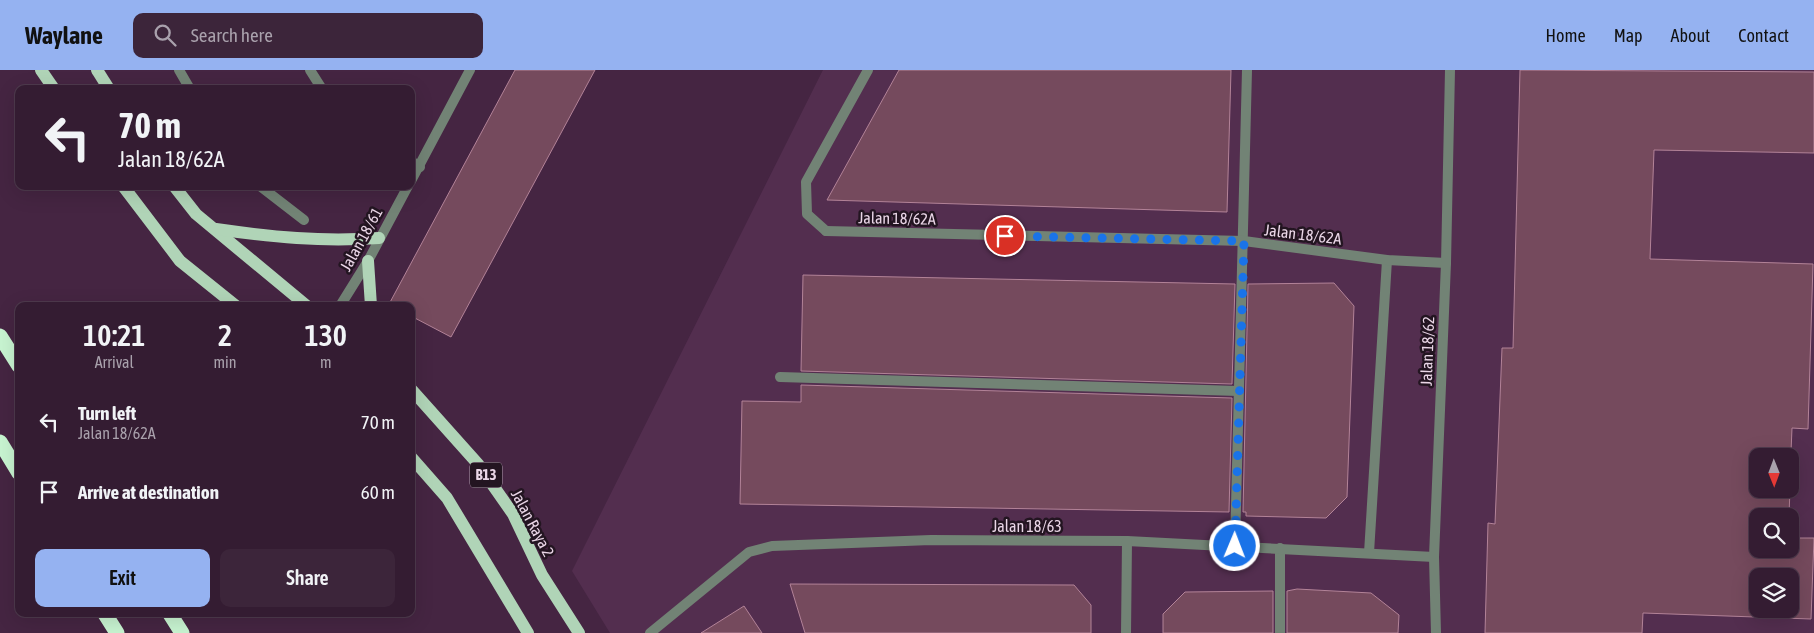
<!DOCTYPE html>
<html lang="en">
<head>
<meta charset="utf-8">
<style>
	:root { --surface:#341c32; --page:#3c253a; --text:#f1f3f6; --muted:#a9a1ac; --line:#4e3a4d; --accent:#95b2f1 }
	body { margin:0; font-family:"Asap Condensed",sans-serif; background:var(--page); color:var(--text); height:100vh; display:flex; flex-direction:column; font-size:19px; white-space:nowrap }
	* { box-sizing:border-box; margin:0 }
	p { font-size:16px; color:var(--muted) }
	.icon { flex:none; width:28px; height:28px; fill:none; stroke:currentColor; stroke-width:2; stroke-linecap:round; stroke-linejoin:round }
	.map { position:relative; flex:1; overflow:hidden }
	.panel { position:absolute; left:15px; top:232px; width:400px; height:315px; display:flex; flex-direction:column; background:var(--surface); border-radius:10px; box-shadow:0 5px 20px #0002,0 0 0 1px var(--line) }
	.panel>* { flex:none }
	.guide { position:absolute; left:15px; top:15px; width:400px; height:105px; border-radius:10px; box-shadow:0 5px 20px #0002,0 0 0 1px var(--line); background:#341c32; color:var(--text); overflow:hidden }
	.needle { width:32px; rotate:179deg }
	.fabs { position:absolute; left:1749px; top:378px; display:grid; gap:10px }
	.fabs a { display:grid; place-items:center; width:50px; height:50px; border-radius:10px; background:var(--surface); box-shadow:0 5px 20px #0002,0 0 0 1px var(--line); font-size:25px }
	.pin { position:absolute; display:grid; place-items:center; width:42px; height:42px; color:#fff; margin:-21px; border:2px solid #fff; border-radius:50%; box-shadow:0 1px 5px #0007 }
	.me { position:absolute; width:55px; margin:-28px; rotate:1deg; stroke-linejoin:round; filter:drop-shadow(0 0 4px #0008) }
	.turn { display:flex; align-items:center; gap:18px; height:105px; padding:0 20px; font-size:22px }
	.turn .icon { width:65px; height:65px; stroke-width:2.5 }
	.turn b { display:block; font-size:35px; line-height:42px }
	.eta { display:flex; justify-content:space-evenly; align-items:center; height:85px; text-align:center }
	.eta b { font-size:30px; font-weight:600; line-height:35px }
	.action { display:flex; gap:10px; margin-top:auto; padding:10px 20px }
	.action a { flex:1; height:58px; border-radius:10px; background:var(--accent); color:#111; font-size:20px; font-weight:600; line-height:58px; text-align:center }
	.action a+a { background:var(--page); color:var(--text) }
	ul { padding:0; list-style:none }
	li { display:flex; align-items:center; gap:15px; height:70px; padding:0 20px }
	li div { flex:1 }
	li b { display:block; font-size:19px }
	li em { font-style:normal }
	header { display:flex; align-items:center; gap:30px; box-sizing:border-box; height:70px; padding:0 25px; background:var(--accent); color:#111 }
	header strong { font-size:24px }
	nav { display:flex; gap:28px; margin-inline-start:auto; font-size:18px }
	.search { width:350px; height:45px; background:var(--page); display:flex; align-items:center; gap:12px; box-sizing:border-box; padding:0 18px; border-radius:10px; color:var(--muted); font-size:19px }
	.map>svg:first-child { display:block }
	.built { fill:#532e4f; fill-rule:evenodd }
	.building { fill:#754a5d; stroke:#b38398; fill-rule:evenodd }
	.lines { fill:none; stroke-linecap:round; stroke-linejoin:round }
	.service { stroke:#728375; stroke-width:10 }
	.minor { stroke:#728375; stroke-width:10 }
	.primary { stroke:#b0d4b7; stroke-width:12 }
	.motorway { stroke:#c8f4d1; stroke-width:15 }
	.route { stroke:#1a73e8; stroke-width:9; stroke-dasharray:0 16.2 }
	.labels { text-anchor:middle; stroke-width:5; stroke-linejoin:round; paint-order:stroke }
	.shield { fill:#231521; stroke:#ae9cac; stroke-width:1 }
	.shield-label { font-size:15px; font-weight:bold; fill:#ead6e7 }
	.street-label { font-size:16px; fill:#ead6e7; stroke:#231521 }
</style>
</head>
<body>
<header>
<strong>Waylane</strong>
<div class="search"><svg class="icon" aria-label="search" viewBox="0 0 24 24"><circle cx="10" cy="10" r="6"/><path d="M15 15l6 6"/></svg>Search here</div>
<nav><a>Home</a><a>Map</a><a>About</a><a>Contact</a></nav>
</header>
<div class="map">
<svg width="1814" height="563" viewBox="0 0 1814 563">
	<rect width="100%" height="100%" fill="#452542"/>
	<path class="built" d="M823,0H1814V563H610L572,501ZM1758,386H1790V419H1758ZM1758,446H1790V479H1758ZM1758,506H1790V539H1758Z"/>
	<g class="building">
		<polygon points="515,0 595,0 451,267 411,246 411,236 388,236"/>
		<polygon points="899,0 1231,0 1227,142 827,130"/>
		<path d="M1520,0L1814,2V83L1654,80L1650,189L1813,194L1808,359L1792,358L1790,406V386H1758V419H1790L1789,446H1758V479H1790V468H1814L1811,549L1643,543L1642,563H1485L1488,453L1495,454L1502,278H1513ZM1758,506H1790V539H1758Z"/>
		<polygon points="803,205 1235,214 1232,314 801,301"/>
		<polygon points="1334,213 1354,236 1347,427 1326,448 1246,446 1246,442 1243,442 1248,214"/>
		<polygon points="801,315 1232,328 1229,442 740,434 742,331 801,332"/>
		<polygon points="790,514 1074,515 1091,535 1091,563 805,563"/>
		<polygon points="1297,519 1371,523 1399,545 1398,563 1287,563 1287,521"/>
		<polygon points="1273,521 1273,563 1163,563 1163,544 1185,522"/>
		<polygon points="744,536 762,563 701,563"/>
	</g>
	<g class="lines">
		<g class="service">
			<polyline points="310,0 322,19"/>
			<polyline points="411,91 420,97"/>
			<polyline points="826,161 807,144 806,112 868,0"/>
			<polyline points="780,307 1238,321"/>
			<polyline points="1235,476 1247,0"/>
			<polyline points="1280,478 1280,563"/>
			<polyline points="1369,483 1387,190"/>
		</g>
		<g class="minor">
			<polyline points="179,0 190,19"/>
			<polyline points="411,111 470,0"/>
			<polyline points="260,116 304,150"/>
			<polyline points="826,161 1244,171 1387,190 1446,193"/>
			<polyline points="340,236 368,191 408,116"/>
			<polyline points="650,563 749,482 772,476 931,470 1127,471 1434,487"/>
			<polyline points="1126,563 1127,471"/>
			<polyline points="1436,563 1434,487 1446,193 1450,0"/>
		</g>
		<g class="primary">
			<polyline points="41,0 54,19"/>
			<polyline points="97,0 109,19"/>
			<polyline points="123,116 180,191 236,236"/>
			<polyline points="174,116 196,144 307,236"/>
			<path d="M216,159C272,167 321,172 379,168"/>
			<polyline points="368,191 371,236"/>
			<polyline points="411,319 478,394 513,444 542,505 579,563"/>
			<polyline points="411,387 447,428 528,563"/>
		</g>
		<g class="motorway">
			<polyline points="0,266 19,296"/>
			<polyline points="0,372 19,403"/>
			<polyline points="105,544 117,563"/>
			<polyline points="170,544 182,563"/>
		</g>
	</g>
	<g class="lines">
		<polyline class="route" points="1005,166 1244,171 1235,476"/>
	</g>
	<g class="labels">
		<rect class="shield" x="470" y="392.5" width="32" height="25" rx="4"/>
		<g class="shield-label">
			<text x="486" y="410">B13</text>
		</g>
		<g class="street-label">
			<text transform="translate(897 148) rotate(1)" y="6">Jalan 18/62A</text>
			<text transform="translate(1303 164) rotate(7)" y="6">Jalan 18/62A</text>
			<text transform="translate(361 169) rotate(-61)" y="6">Jalan 18/61</text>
			<text transform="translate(1427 281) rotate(-88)" y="6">Jalan 18/62</text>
			<text transform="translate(533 453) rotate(62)" y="6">Jalan Raya 2</text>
			<text x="1027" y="462">Jalan 18/63</text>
		</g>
	</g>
</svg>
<div class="fabs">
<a><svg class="needle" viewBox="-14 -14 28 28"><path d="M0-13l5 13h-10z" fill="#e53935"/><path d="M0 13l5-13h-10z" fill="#a9a1ac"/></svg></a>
<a><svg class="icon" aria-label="search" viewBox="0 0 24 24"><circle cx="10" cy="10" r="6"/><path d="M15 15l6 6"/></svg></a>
<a><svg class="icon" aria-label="layers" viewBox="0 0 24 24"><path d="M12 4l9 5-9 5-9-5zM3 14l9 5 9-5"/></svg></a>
</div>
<div class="pin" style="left:1005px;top:166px;background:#d93025"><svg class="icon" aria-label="arrive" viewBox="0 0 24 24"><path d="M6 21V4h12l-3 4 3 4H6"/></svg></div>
<svg class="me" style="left:1235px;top:476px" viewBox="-20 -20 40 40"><circle r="17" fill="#1a73e8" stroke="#fff" stroke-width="3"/><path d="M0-11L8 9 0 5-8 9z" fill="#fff"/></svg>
<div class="guide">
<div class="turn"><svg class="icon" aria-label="left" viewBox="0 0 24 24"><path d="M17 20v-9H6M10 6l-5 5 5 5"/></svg><div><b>70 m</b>Jalan 18/62A</div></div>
</div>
<section class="panel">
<div class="eta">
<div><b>10:21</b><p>Arrival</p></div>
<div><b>2</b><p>min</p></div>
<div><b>130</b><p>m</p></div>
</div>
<ul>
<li><svg class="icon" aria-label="left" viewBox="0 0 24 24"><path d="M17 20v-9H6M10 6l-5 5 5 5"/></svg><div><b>Turn left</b><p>Jalan 18/62A</p></div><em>70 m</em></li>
<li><svg class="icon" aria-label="arrive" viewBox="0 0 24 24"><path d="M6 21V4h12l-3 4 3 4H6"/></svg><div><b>Arrive at destination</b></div><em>60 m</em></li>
</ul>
<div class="action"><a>Exit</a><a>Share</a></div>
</section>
</div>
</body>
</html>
